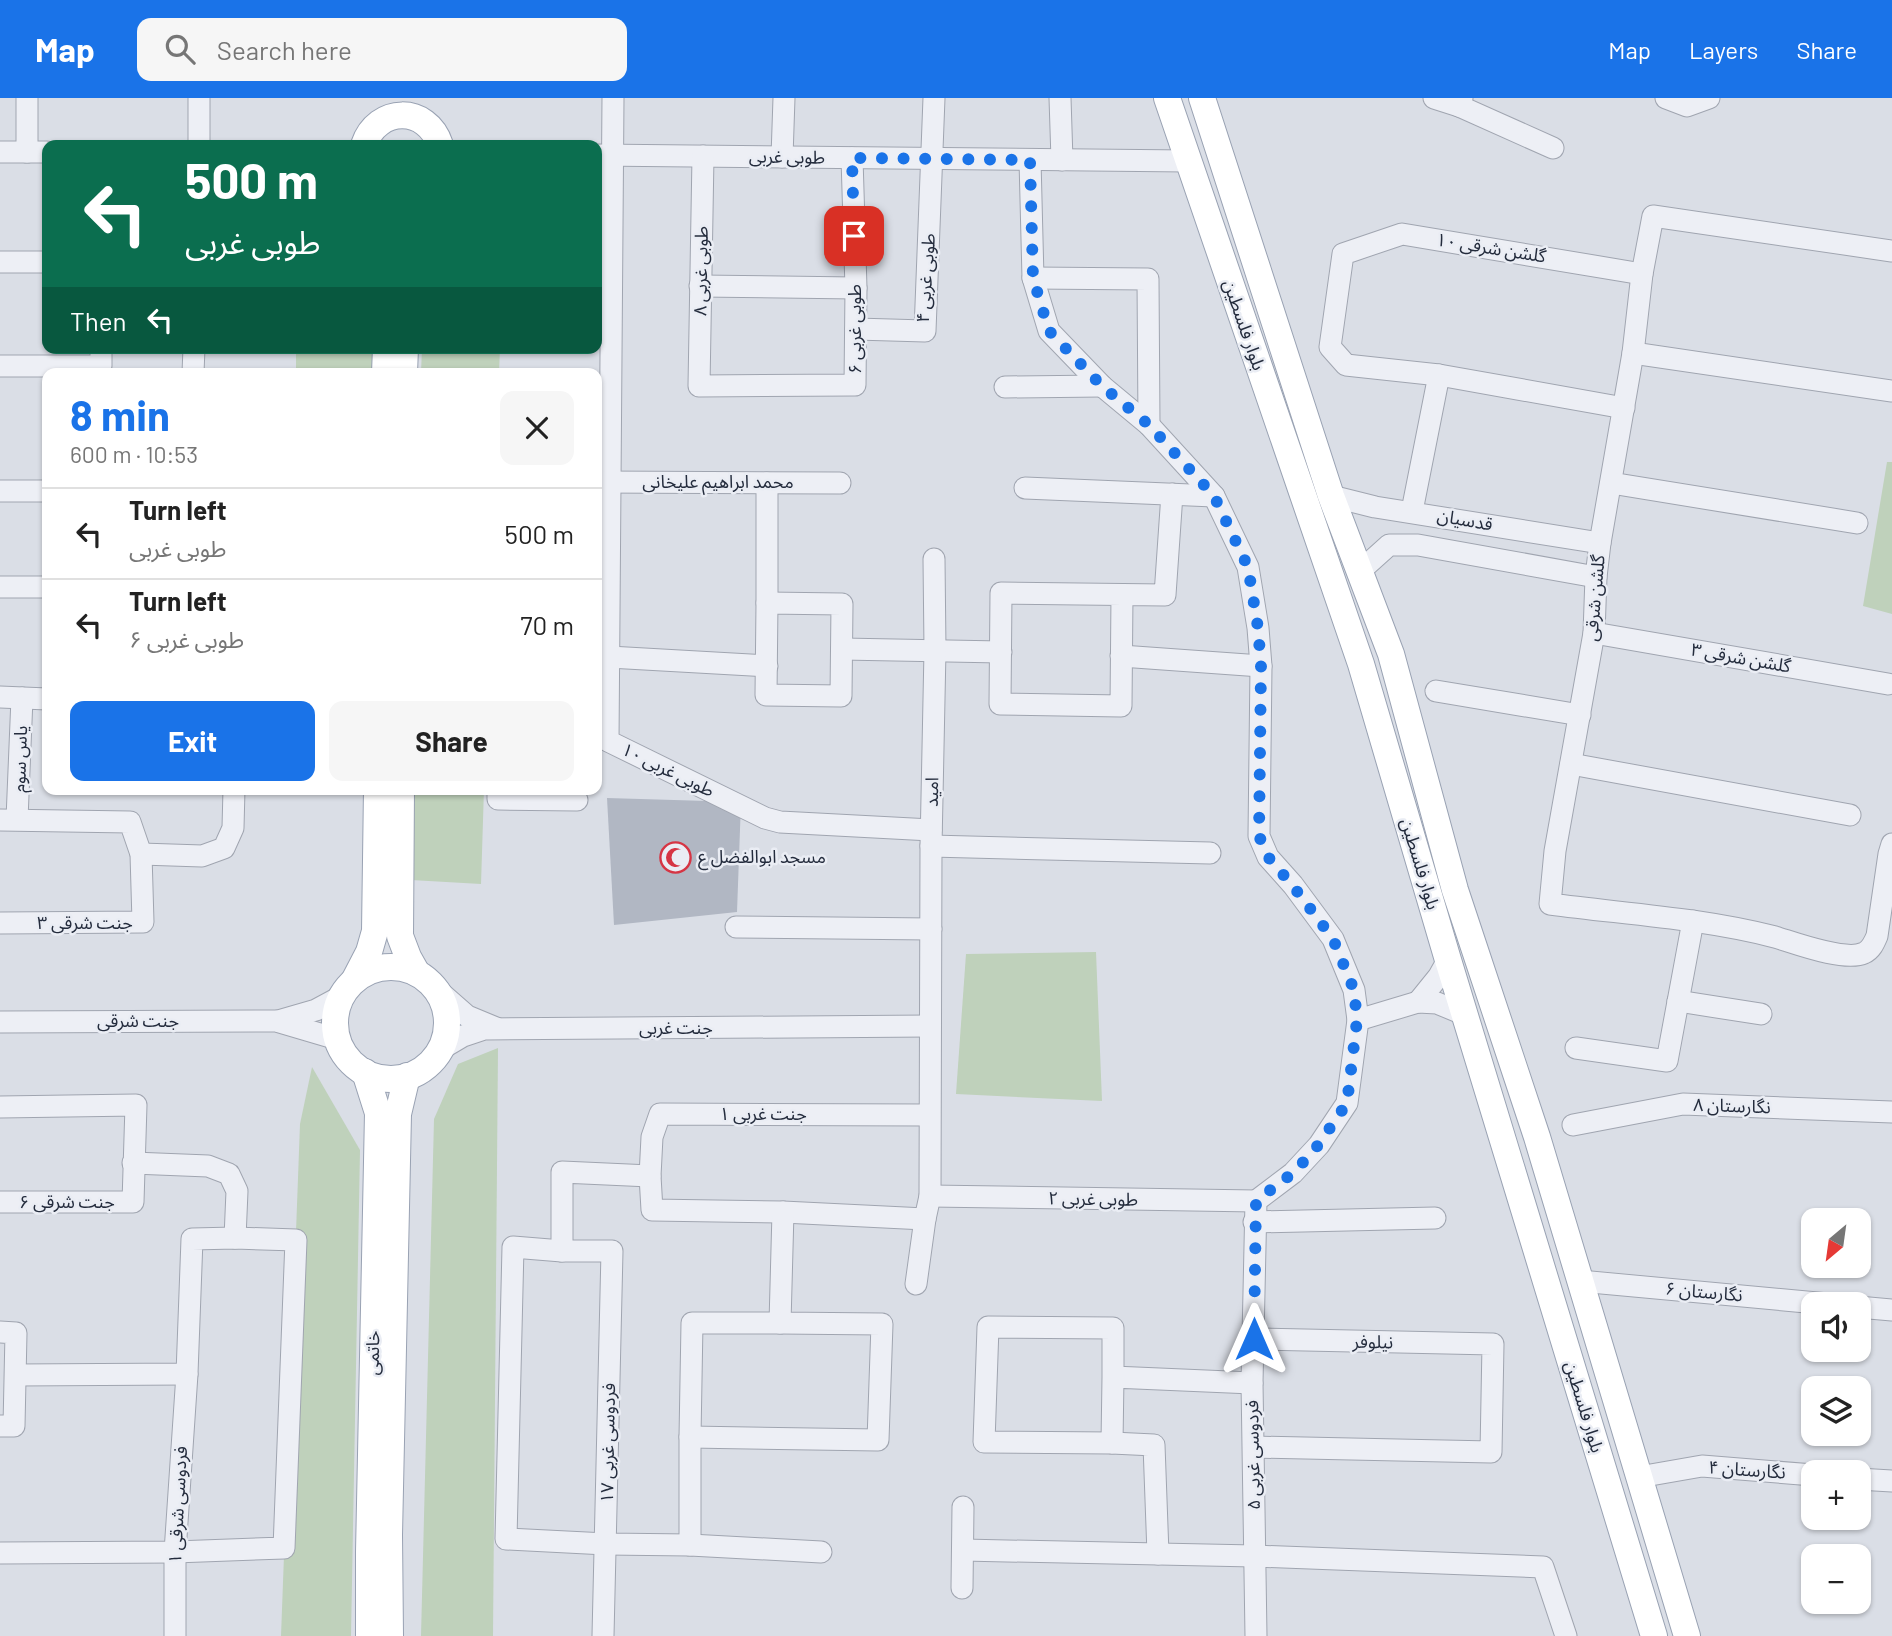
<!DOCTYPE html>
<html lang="en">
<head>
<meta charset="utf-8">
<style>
	:root { --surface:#fff; --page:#f6f6f6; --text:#222; --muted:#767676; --line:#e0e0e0; --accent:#1a73e8 }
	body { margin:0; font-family:Barlow,"Noto Sans Arabic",sans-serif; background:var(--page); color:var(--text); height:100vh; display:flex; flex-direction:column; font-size:26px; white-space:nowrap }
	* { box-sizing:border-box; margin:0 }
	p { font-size:23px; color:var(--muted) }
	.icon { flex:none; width:38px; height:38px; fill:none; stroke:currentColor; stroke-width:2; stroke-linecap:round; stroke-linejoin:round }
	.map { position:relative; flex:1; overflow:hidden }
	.drawer { position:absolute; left:42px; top:270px; width:560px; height:427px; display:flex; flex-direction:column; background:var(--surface); border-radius:14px; box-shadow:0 2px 5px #0004 }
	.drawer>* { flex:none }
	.top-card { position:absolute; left:42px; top:42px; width:560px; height:214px; border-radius:14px; box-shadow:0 2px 5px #0004; background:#0b6e4f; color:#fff; overflow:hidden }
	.needle { width:46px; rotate:209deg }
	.tools { position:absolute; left:1801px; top:1110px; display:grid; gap:14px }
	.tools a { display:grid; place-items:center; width:70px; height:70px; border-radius:14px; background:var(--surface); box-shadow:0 2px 5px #0004; font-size:35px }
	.pin { position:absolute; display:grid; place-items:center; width:60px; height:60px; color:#fff; margin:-30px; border-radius:14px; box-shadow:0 4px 10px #0006 }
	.me { position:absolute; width:77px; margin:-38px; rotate:0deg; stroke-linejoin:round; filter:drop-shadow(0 0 5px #0008) }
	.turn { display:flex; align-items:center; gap:24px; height:147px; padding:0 28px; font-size:32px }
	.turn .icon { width:91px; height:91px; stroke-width:2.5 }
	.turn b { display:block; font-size:49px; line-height:60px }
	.then { display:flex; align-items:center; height:66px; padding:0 28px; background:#0003; gap:14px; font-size:26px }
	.round { display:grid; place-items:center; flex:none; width:74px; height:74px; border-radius:14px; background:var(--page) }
	.head { display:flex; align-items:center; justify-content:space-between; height:119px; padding:0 28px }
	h1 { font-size:42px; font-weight:700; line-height:52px; color:var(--accent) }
	.cta { display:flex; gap:14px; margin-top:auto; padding:14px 28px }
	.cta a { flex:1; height:80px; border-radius:14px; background:var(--accent); color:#fff; font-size:28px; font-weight:700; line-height:80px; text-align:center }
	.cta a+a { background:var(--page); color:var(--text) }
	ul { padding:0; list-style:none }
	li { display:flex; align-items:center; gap:21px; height:91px; padding:0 28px; border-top:2px solid var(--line) }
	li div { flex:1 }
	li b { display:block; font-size:26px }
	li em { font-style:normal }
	header { display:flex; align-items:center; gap:42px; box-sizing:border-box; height:98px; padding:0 35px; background:var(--accent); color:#fff }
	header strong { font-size:33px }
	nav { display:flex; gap:38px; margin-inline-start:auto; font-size:24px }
	.search { width:490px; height:63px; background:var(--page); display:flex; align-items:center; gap:18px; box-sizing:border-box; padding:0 24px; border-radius:14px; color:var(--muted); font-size:26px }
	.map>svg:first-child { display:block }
	.green { fill:#bfd1bb }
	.building { fill:#b1b7c3 }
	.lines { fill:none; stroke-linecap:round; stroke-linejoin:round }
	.minor-casing { stroke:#a0a5b0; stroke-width:23 }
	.major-casing { stroke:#99a2b3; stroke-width:28 }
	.minor { stroke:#edeff5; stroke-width:21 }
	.major { stroke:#fff; stroke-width:26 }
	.route { stroke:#1a73e8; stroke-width:12; stroke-dasharray:0 21.6 }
	.labels { text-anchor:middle; stroke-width:5; stroke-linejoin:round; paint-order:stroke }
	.street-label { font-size:18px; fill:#242c3d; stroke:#eaedf4 }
	.poi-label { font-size:18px; fill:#242c3d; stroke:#eaedf4; text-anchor:start }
</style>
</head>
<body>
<header>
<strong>Map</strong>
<div class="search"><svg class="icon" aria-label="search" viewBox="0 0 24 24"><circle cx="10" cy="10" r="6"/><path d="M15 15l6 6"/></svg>Search here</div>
<nav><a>Map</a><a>Layers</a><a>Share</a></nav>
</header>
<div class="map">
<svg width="1892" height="1538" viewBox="0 0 1892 1538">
	<rect width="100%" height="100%" fill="#dadee6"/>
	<g class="green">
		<polygon points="296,250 375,250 374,275 296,275"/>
		<polygon points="422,250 500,250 499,275 421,275"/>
		<polygon points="1887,364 1892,364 1892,516 1863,508"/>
		<polygon points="413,691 484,691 481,786 411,782"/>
		<polygon points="1096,854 1102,1003 956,996 966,856"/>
		<polygon points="498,950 493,1538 421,1538 434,1021 458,966"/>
		<polygon points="312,969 360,1052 351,1538 281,1538 300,1026"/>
	</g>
	<polygon class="building" points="607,700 741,704 737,814 614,827"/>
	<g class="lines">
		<defs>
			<g id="minor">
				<polyline points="27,0 27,54"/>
				<polyline points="199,0 199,47"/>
				<polyline points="613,0 608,643 765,720 780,724 931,732"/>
				<polyline points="1060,0 1062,62"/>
				<polyline points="1434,0 1459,8 1462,0"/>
				<polyline points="1666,0 1687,8 1709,0"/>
				<polyline points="1459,8 1553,50"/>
				<polyline points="0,54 47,54"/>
				<polyline points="597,57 1188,63"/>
				<polyline points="703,58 699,288 855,287 856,190 852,60"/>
				<polyline points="782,59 784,0"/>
				<polyline points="1030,62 1033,180 1049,233 1102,288 1149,327 1214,398 1248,469 1258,530 1261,568 1259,738 1268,759 1293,787 1333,841 1354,892 1358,922 1347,1005 1319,1047 1293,1075 1256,1103 1252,1285 1256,1538"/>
				<path d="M1892,153L1653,118L1642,176L1633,255L1600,445L1596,479L1594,535L1555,753L1550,806C1625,816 1701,820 1775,839C1795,845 1845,864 1864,855C1871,852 1874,845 1877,838L1889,756L1892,746"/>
				<polyline points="0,164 47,164"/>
				<polyline points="1033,180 1148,181 1149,327"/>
				<polyline points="700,188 856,190"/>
				<polyline points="856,231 925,233 934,0"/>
				<polyline points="1633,255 1892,293"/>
				<polyline points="0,268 101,268 101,250"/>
				<polyline points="193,275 194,250"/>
				<polyline points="1005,289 1102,288"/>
				<polyline points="1624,310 1439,277 1346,267 1330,249 1343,156 1402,136 1642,176"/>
				<polyline points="597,384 840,385"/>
				<polyline points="767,385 767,505"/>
				<polyline points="1611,385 1857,425"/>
				<polyline points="1025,390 1214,398"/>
				<polyline points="0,393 47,393"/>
				<polyline points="1331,398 1375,409 1600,445"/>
				<polyline points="1412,413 1439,277"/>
				<polyline points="1359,474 1389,447 1418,447 1596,479"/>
				<polyline points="0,489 47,489"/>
				<polyline points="1122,497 1121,608 1000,606 1001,495 1165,497 1172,396"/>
				<polygon points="767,505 842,506 841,598 766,597"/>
				<polyline points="1594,535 1888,586"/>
				<polyline points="842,551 1001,554"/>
				<polyline points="1121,558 1261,568"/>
				<polyline points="609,559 767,568"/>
				<polyline points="1436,593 1580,617"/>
				<polyline points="0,599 47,601"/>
				<polyline points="1571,666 1850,717"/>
				<polyline points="498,691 498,701 577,702"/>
				<polyline points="17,721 22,600"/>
				<polyline points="0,722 130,724 141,756 143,824 0,825"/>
				<polyline points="931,748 1210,755"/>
				<polyline points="141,756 202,758 224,750 233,730 234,691"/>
				<polyline points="736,829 931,831"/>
				<polyline points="434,889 467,918 496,930"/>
				<polyline points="1678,903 1761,916"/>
				<polyline points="1418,904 1439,878 1448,862"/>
				<polyline points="1358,922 1418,904 1437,905 1466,917"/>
				<polyline points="278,923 316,912 342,898"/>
				<polyline points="0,924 276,923 337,941"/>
				<polyline points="1576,950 1667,963 1693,823"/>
				<polyline points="441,951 463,938 484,931 930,928"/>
				<polyline points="0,1009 136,1007 133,1104 0,1104"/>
				<polyline points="929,1017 660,1016 652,1039 650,1078 652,1112 783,1114 925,1121 930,1098 931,748 935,552 934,461"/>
				<polyline points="1573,1027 1683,1006 1892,1014"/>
				<polyline points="133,1065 208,1068 229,1076 237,1093 235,1140"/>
				<polyline points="930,1098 1256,1103"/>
				<polyline points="1254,1124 1435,1120"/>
				<polyline points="562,1153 513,1149 506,1441 606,1446 690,1447 821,1454"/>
				<polyline points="1580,1183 1828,1206"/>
				<polyline points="916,1186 925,1121"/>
				<polyline points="1858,1209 1892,1212"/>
				<polyline points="0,1234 16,1235 14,1328 0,1328"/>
				<polyline points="1254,1241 1493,1246 1491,1354 1254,1349"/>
				<polyline points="1113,1279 1113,1230 988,1229 984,1344 1112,1345 1113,1279 1252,1285"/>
				<polyline points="690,1339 878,1342 882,1226 780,1225 783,1114"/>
				<polyline points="1112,1345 1154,1347 1158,1456"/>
				<polyline points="1639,1379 1702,1368 1813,1377"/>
				<polyline points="1858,1381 1892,1383"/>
				<polyline points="690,1447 690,1339 692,1225 780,1225"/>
				<polyline points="963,1452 1254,1458 1543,1469 1566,1538"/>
				<polyline points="0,1455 175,1454 284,1450 296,1142 235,1140 192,1141 187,1276 16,1277"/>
				<polyline points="962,1490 963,1409"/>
				<polyline points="175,1538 175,1454 187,1276"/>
				<polyline points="603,1538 612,1153 562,1153 562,1074 650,1078"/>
			</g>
			<g id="major">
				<polyline points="1167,0 1361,566 1448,862 1654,1538"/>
				<polyline points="1202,0 1331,398 1391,556 1455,792 1537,1039 1687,1538"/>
				<path d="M364,47C377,8 427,7 440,47"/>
				<polyline points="385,275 386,250"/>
				<polyline points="404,275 405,250"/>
				<polyline points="401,691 400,838 408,859 417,875"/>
				<circle cx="391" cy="925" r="56"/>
				<polyline points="355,881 369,854 375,833 377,691"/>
				<polyline points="365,974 378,1015 369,1454 369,1538"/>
				<polyline points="390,1538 389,1437 398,1016 407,978"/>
			</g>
		</defs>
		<use href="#minor" class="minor-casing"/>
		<use href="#major" class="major-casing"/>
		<use href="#minor" class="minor"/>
		<use href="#major" class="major"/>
	</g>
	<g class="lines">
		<polyline class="route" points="854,138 852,60 1030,62 1033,180 1049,233 1102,288 1149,327 1214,398 1248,469 1258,530 1261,568 1259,738 1268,759 1293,788 1333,841 1354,892 1357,922 1347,1005 1319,1046 1306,1061 1293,1075 1256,1103 1254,1241"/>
	</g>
	<defs>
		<symbol id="mosque-ring" viewBox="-11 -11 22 22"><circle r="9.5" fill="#eaedf4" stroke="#d63544" stroke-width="1.5"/><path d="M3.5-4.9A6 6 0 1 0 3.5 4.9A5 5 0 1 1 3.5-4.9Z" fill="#d63544"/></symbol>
	</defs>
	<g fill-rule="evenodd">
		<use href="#mosque-ring" x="658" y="742" width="35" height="35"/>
	</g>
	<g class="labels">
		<g class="street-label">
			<text transform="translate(787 59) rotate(1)" y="6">طوبی غربی</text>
			<text transform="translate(1491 150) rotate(9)" y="6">گلشن شرقی ۱۰</text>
			<text transform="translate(701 173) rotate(-89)" y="6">طوبی غربی ۸</text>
			<text transform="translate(926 180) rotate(-86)" y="6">طوبی غربی ۴</text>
			<text transform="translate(1244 227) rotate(71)" y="6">بلوار فلسطین</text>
			<text transform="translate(855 231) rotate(-90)" y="6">طوبی غربی ۶</text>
			<text x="718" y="390">محمد ابراهیم علیخانی</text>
			<text transform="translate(1465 422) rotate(10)" y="6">قدسیان</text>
			<text transform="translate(1595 500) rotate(-85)" y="6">گلشن شرقی</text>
			<text transform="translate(1741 560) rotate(10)" y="6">گلشن شرقی ۳</text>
			<text transform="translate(20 661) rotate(-88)" y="6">یاس سوم</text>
			<text transform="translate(668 672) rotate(26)" y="6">طوبی غربی ۱۰</text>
			<text transform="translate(932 694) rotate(-89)" y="6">امید</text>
			<text transform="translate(1420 766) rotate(73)" y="6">بلوار فلسطین</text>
			<text x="85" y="831">جنت شرقی ۳</text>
			<text x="138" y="929">جنت شرقی</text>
			<text x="676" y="936">جنت غربی</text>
			<text transform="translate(1732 1008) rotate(2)" y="6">نگارستان ۸</text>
			<text x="763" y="1022">جنت غربی ۱</text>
			<text transform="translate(1093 1101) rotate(1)" y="6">طوبی غربی ۲</text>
			<text x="67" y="1110">جنت شرقی ۶</text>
			<text transform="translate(1704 1194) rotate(5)" y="6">نگارستان ۶</text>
			<text transform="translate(1373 1244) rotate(1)" y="6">نیلوفر</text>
			<text transform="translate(373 1255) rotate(-89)" y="6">خاتمی</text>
			<text transform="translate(1584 1309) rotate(73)" y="6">بلوار فلسطین</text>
			<text transform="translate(608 1345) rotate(-89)" y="6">فردوسی غربی ۱۷</text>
			<text transform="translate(1253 1357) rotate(-91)" y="6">فردوسی غربی ۵</text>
			<text transform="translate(1747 1372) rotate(4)" y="6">نگارستان ۴</text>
			<text transform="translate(178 1407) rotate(-87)" y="6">فردوسی شرقی ۱</text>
		</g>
		<g class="poi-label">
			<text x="698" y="765">مسجد ابوالفضل ع</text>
		</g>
	</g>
</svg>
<div class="tools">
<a><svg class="needle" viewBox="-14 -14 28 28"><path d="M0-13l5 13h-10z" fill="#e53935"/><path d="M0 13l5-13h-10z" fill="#767676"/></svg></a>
<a><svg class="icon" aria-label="sound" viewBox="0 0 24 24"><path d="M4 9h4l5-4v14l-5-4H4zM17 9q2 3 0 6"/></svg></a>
<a><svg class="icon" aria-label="layers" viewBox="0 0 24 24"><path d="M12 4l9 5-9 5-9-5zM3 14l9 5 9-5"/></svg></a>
<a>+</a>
<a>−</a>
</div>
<div class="pin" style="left:854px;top:138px;background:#d93025"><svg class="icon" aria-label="arrive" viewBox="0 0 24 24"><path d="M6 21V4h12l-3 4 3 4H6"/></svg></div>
<svg class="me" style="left:1254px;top:1241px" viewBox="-20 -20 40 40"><path d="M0-17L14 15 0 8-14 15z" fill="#1a73e8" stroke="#fff" stroke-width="4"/></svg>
<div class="top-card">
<div class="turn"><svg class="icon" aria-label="left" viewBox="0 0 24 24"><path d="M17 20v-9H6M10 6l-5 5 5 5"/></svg><div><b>500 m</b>طوبی غربی</div></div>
<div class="then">Then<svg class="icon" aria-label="left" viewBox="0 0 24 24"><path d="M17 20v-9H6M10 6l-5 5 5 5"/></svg></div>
</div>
<section class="drawer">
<div class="head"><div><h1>8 min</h1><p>600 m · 10:53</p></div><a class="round"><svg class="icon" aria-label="close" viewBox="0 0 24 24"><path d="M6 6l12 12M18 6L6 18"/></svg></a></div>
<ul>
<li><svg class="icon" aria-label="left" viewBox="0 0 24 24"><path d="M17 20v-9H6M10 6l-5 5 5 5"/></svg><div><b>Turn left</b><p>طوبی غربی</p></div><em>500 m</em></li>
<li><svg class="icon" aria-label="left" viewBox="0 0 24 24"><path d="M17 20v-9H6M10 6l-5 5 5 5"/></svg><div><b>Turn left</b><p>طوبی غربی ۶</p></div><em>70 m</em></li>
</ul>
<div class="cta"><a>Exit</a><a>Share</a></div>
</section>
</div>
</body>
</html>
